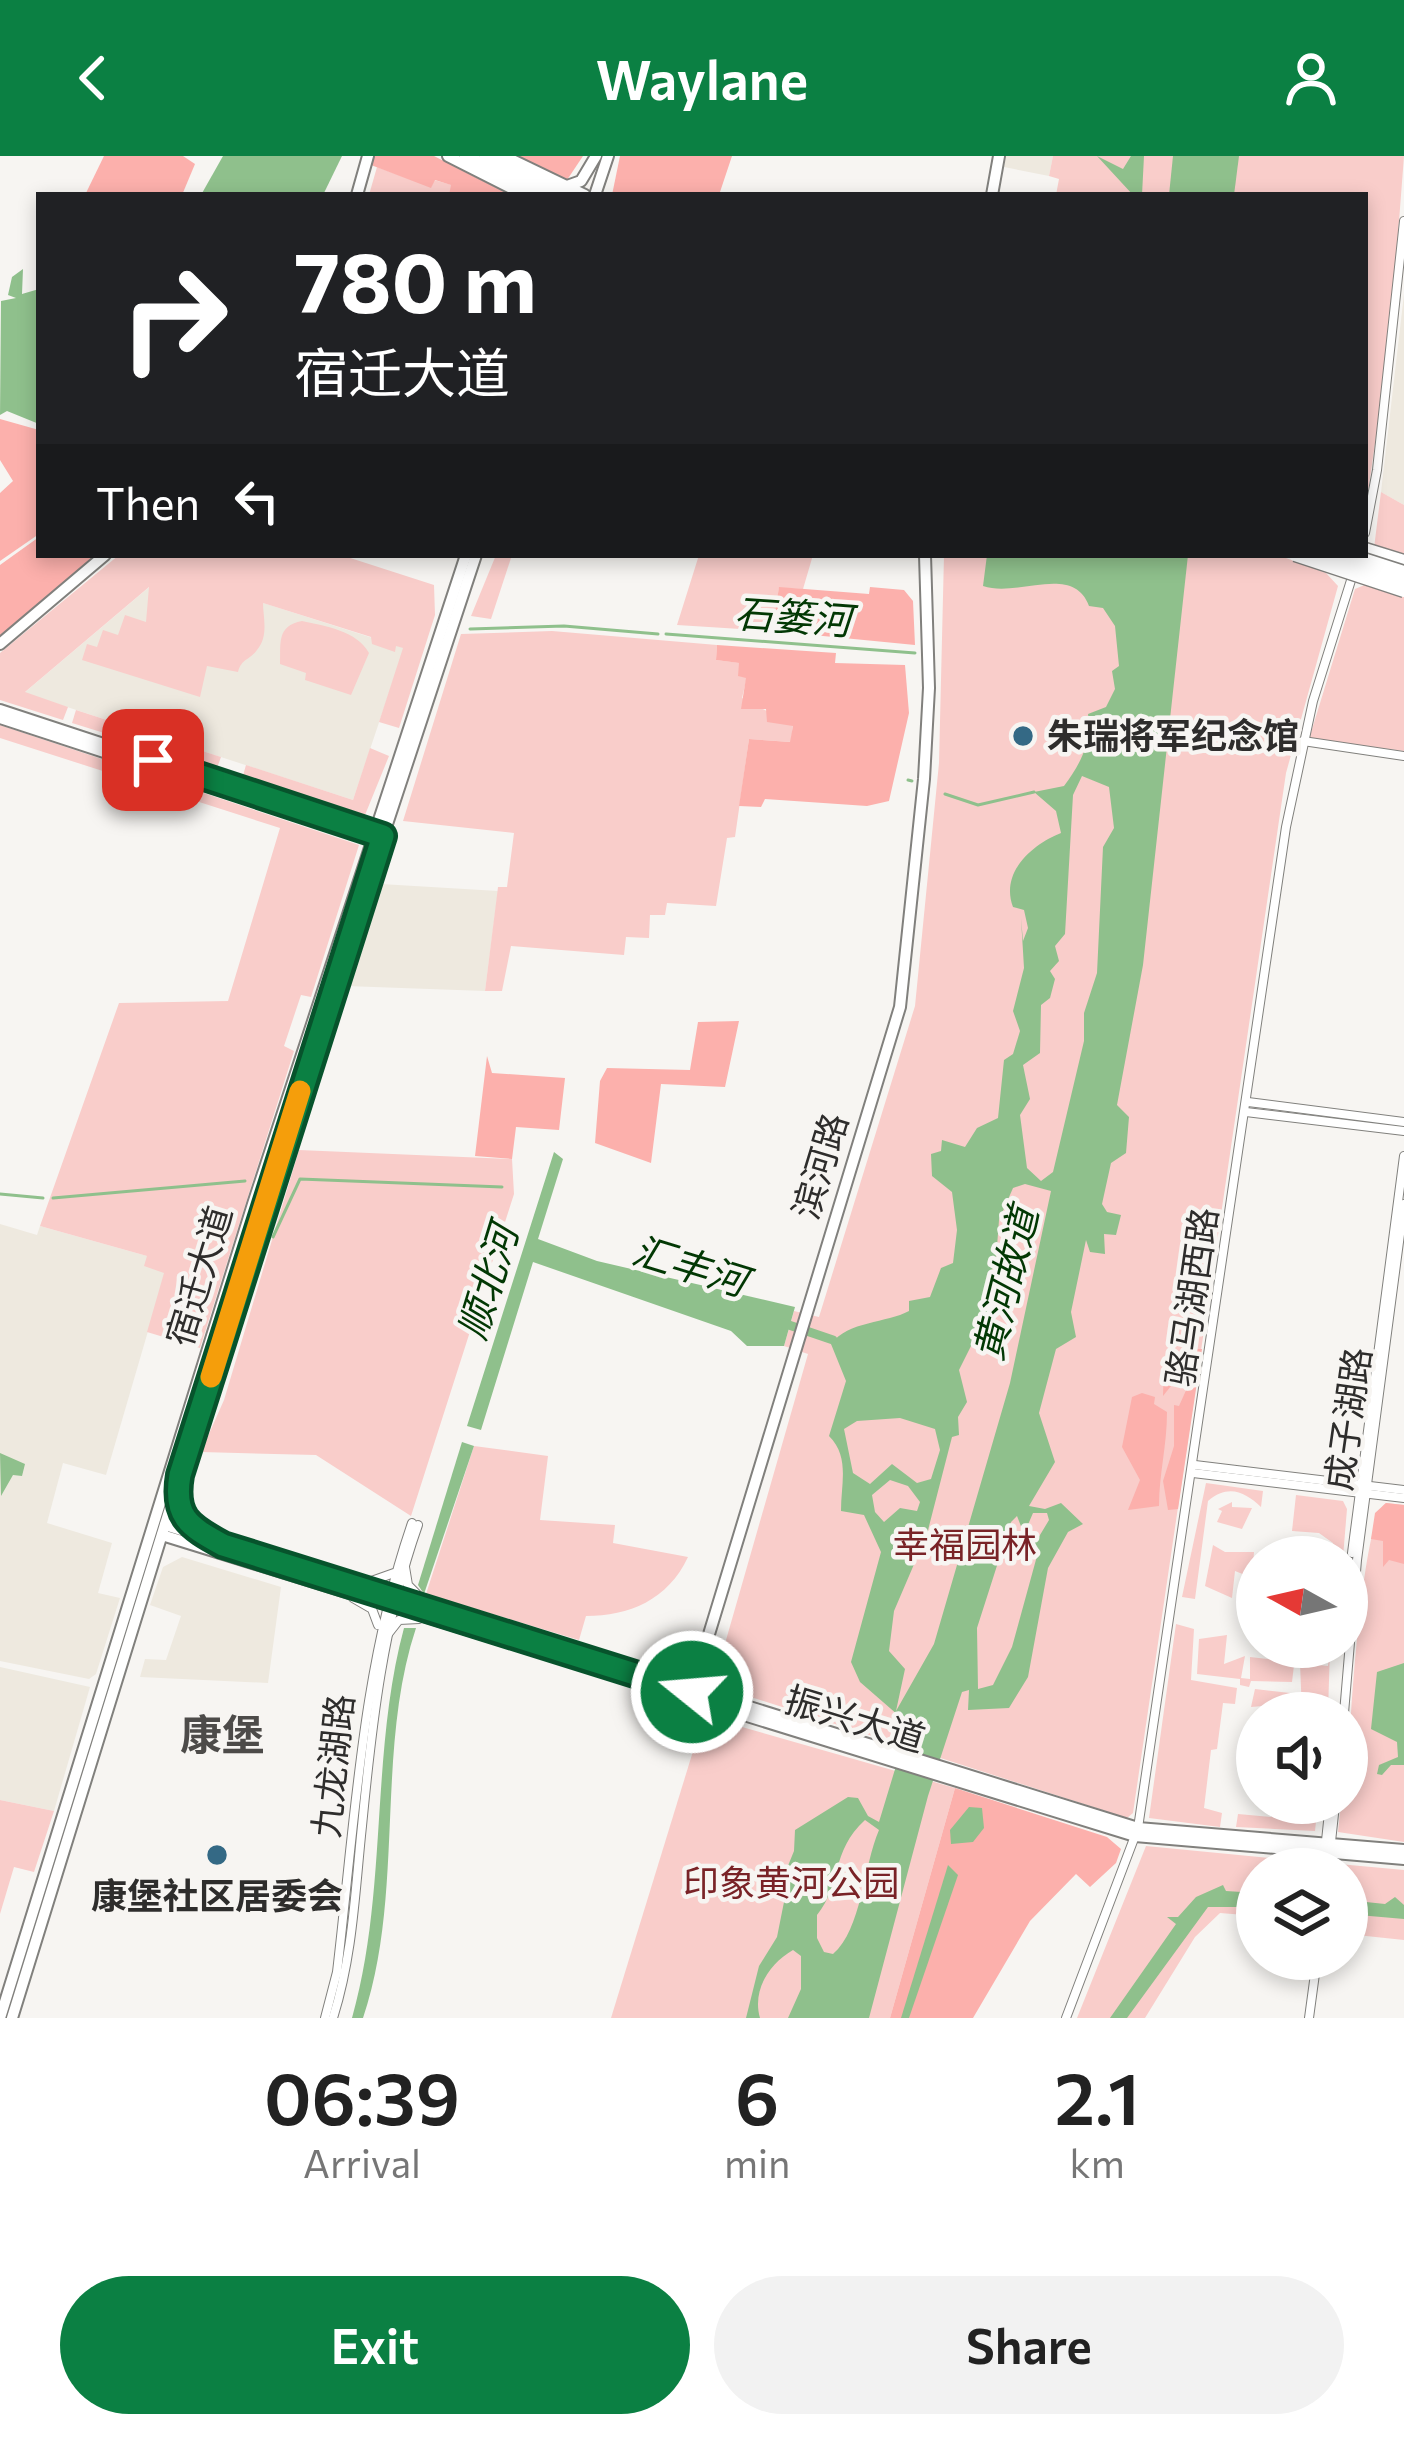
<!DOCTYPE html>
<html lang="en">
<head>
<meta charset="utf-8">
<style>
	:root { --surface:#fff; --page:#f2f2f2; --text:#222; --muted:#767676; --accent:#0b8043 }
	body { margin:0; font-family:Commissioner,"Noto Sans SC",sans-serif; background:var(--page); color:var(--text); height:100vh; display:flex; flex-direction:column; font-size:45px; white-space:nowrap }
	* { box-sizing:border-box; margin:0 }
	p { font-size:39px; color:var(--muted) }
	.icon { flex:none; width:66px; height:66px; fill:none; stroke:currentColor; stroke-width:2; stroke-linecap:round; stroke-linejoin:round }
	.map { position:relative; height:1862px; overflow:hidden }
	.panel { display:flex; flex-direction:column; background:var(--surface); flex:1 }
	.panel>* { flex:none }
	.banner { position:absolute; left:36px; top:36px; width:1332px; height:366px; border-radius:0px; box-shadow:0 6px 18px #0003; background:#202124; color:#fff; overflow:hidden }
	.needle { width:78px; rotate:278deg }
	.fabs { position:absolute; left:1236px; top:1380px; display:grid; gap:24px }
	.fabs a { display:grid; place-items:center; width:132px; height:132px; border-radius:50%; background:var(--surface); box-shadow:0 6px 18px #0003; font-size:60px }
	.pin { position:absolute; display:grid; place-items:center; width:102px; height:102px; color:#fff; margin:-51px; border-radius:24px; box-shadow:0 6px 18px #0006 }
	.me { position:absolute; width:132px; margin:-66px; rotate:287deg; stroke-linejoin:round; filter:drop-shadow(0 0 9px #0008) }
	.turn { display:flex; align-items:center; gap:42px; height:252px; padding:0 60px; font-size:54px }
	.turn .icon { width:156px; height:156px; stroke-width:2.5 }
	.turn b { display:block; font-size:84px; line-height:102px }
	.then { display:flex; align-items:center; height:114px; padding:0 60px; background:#0003; gap:24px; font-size:45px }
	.eta { display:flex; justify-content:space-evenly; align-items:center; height:204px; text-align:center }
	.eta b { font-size:72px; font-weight:600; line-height:84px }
	.cta { display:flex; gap:24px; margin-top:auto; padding:24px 60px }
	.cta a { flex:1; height:138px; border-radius:72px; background:var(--accent); color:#fff; font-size:48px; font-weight:600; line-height:138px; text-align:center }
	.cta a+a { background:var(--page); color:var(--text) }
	header { display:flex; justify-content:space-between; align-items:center; height:156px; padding:0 60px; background:var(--accent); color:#fff; font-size:54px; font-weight:600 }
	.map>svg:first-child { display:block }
	.built { fill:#eee9df }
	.green { fill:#f9cdca }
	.forest { fill:#fcb0ac }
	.water { fill:#8fc08c; fill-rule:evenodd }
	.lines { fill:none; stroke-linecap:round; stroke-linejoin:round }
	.stream { stroke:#8fc08c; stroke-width:3 }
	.river { stroke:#8fc08c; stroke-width:9 }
	.minor-casing { stroke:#81807d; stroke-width:10 }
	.major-casing { stroke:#81807d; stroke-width:14 }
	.highway-casing { stroke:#81807d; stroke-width:15 }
	.minor { stroke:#fff; stroke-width:8 }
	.major { stroke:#fff; stroke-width:10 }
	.highway { stroke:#fff; stroke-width:12 }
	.highway-bridge-casing { stroke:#81807d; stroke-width:15; stroke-linecap:butt }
	.highway-bridge { stroke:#fff; stroke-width:12 }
	.route-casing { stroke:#07532c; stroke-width:30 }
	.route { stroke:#0b8043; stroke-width:21 }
	.slow { stroke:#f59e0b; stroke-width:21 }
	.poi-dot { fill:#346985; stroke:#f7f5f2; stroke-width:4.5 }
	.labels { text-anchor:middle; stroke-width:9; stroke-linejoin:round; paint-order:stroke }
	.poi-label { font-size:36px; font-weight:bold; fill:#2e2d2c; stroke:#f7f5f2; text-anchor:start }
	.street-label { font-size:36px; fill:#2e2d2c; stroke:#f7f5f2 }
	.park-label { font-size:36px; fill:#792327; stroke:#f7f5f2 }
	.water-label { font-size:39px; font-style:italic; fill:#023804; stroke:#f7f5f2 }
	.quarter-label { font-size:42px; font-weight:bold; fill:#4d4b49; stroke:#f7f5f2 }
</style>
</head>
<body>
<header><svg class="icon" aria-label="back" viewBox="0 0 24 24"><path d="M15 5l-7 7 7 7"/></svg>Waylane<svg class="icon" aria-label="person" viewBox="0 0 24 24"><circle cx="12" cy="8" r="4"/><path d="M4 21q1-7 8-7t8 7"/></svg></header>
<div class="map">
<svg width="1404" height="1862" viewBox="0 0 1404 1862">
	<rect width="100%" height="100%" fill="#f7f5f2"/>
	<g class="built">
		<polygon points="1006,0 1053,0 1049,20 1004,11"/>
		<polygon points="1404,138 1404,349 1381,336"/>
		<polygon points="167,416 404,492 353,644 24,537"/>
		<polygon points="381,728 498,735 485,835 346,830"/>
		<polygon points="0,1068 37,1079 40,1070 147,1100 165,1117 106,1319 63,1307 47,1367 112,1387 98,1437 120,1442 96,1518 89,1523 0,1505"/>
		<polygon points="182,1401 281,1431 268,1527 140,1521 145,1503 166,1504 181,1460 150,1449 163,1411"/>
		<polygon points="0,1511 90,1531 54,1655 0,1644"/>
	</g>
	<g class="green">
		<polygon points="1053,0 1404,0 1390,183 1365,357 1365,39 1056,39 1059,23 1049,20"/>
		<polygon points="377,11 431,31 434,24 452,29 449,39 369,39"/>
		<polygon points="1381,336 1404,349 1404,405 1374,392"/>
		<path d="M119,399H341L434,429L435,459L399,572L379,566L403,492L396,490L395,496L372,488L371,481L263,447C263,461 269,480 257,494C249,505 242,502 238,516L207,510L200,541L82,504L87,488L97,491L103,474L118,479L125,459L146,466L149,431L25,536L68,551L63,564L0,544V497Z"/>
		<polygon points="496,399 512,399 491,463 471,460"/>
		<polygon points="699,399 813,399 803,433 779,432 772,475 677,469"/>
		<polygon points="944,399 1278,399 1326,417 1338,430 1286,617 1133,1657 1127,1662 729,1534 718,1512 808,1198 784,1190 794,1155 819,1161 915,850 939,607"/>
		<polygon points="1374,425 1404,434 1404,595 1309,583 1355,433"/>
		<path d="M302,465C326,470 357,475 369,497L351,539L305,524L306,517L280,508C281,488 276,470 302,465Z"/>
		<polygon points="552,475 717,489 716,504 740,507 747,521 742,542 793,569 791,586 749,583 735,681 727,682 716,750 667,747 665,759 650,759 649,782 626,781 624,799 511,790 502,835 485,835 498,731 507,731 514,677 403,665 461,478"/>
		<polygon points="76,554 221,601 217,612 72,567"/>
		<polygon points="0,569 359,689 311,841 301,839 284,890 294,895 200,1192 147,1176 164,1117 144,1110 147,1100 40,1070 119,847 228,845 280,672 0,582"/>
		<polygon points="370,592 389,600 365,659 242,623 246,609 353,644"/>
		<polygon points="299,994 512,1003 514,1038 411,1360 316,1299 201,1296 224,1244"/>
		<path d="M474,1290L548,1300L540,1364L615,1369L613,1387L688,1401C668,1444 629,1460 586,1460L579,1484L426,1438Z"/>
		<path d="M1206,1327L1263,1335L1261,1351C1246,1337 1229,1327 1208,1345L1195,1443L1182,1441Z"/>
		<polygon points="1296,1339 1343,1345 1347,1353 1343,1401 1335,1401 1333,1387 1319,1377 1292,1375"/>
		<polygon points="1232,1346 1232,1351 1252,1352 1242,1373 1217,1366 1222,1355 1218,1353"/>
		<path d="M1386,1347L1404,1349V1686L1338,1676L1341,1647H1347C1347,1606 1360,1361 1386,1347Z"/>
		<polygon points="1213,1389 1225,1396 1254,1396 1251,1433 1244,1432 1245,1419 1235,1415 1232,1442 1205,1430"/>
		<polygon points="1176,1468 1194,1473 1191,1524 1237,1532 1235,1548 1223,1547 1217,1593 1211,1594 1204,1652 1222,1657 1220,1671 1149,1662"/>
		<polygon points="1227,1479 1224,1508 1245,1500 1241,1522 1250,1523 1250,1501 1277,1504 1279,1494 1295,1501 1292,1526 1251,1525 1249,1531 1240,1529 1240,1523 1197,1518 1199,1483"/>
		<polygon points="1330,1491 1328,1557 1302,1557 1300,1507 1328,1510"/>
		<polygon points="1255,1533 1290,1537 1296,1557 1275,1557 1274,1549 1251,1551"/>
		<polygon points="721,1565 955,1632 890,1862 611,1862 698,1579 705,1567"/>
		<polygon points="0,1644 54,1655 34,1716 14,1711 0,1758"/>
		<polygon points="1273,1647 1318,1647 1315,1675 1236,1671 1238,1658 1271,1661"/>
		<polygon points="1146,1690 1309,1706 1315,1713 1257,1713 1257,1760 1220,1757 1195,1781 1145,1862 1077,1862"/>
		<polygon points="1339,1708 1404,1714 1404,1784 1347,1778 1347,1713 1332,1713"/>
	</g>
	<g class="forest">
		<polygon points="104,0 183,0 195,8 182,39 86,37"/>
		<polygon points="371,0 434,0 510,39 449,39 451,29 435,24 431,32 371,9"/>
		<polygon points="503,0 583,0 565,27"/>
		<polygon points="620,0 732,0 719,39 612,39"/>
		<polygon points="0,263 39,274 39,378 0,405 0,337 13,325 0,304"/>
		<polygon points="39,381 39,399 102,399 0,484 0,409"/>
		<polygon points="779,431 869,438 870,431 904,434 913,445 915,489 772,475"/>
		<polygon points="717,489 836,497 835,507 905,509 909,557 889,645 867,650 765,643 761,651 739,650 749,583 790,586 793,570 767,566 766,553 741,553 746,522 738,520 739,507 716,504"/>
		<polygon points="739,865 725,931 661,928 651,1007 595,987 600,925 607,912 690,914 698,866"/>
		<polygon points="487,900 492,917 565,922 559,974 516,971 512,1003 475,1000"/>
		<polygon points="1186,1193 1202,1193 1178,1353 1168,1354 1163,1325 1174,1290 1174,1249 1179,1250 1192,1221"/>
		<polygon points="1174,1198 1179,1220 1163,1240 1164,1206"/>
		<path d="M1142,1237L1155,1241L1154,1248L1167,1256C1167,1290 1159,1317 1159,1350L1128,1354L1140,1324L1122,1291L1132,1241Z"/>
		<polygon points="1386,1347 1404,1349 1404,1408 1389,1404 1383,1411 1383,1385 1371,1383 1375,1357"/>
		<polygon points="955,1632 1107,1681 1121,1693 1116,1707 1090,1731 1076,1718 1030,1765 973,1862 890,1862"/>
	</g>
	<g class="water">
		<polygon points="223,0 342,0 323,39 201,39"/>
		<polygon points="1097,0 1123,13 1131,0 1144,0 1142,39 1133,39"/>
		<polygon points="1173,0 1239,0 1234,39 1169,39"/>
		<polygon points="23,113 22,138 39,133 39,268 7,255 0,259 1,145 16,142 8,139 12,121"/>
		<path d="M987,399H1188L1143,809L1117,949L1129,961L1126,997L1111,1007L1102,1048L1107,1056L1121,1059L1116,1079L1104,1078L1105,1098L1090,1096L1086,1084L1071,1156L1076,1181L1056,1193L1039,1257L1055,1306L1029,1350L1045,1353L1061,1347L1083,1368L1068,1376L1048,1412L1028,1521L1009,1552L968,1554L969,1534L962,1536L928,1640L869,1862H788L801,1833V1800L793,1794C769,1808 752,1834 760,1862H746L759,1810L777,1781L786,1736L781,1727L794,1695L795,1674L848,1641L858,1642L868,1660L879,1666L906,1577V1566L860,1526L851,1506L881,1396L864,1359L841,1355C841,1327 850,1301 829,1280L846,1225L831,1188C848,1165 887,1167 909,1155V1145L930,1141L941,1112L953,1107L957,1074L952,1036L932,1020L931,998L941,995L942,984L965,991L977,972L998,962L1004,904L1013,898L1020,875L1013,855L1024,812L1021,762L1023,785L1028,772L1024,754L1013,751C999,714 1037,686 1061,677L1056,655L1034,636L1064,630C1080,609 1093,584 1088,558L1106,551L1115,533L1112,515L1119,510L1115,470L1103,452L1089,450C1073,407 1018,442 983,430ZM1082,620L1109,631L1114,672L1103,691L1097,817L1084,857V885L1053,1016L1041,1025L1027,1012L1020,959L1030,943L1023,909L1040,897L1041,849L1050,842L1055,823L1050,815L1059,805L1055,790L1065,778L1073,639ZM1025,1028L1051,1035L1010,1227L934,1488L896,1555L905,1513L889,1495L894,1455L927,1378L952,1281L959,1279L958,1261L967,1246L959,1214L988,1156L985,1131L996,1104L999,1064L1013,1032ZM900,1262L935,1273L940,1294L931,1323L917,1327L892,1308L870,1328L853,1317L844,1273L857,1265ZM890,1324L908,1330L920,1346L917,1355L900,1352L884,1366L875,1356L872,1339ZM1033,1357H1047L1049,1364L1037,1384L1020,1381L1037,1400L1012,1491L993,1529L978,1533L977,1472L1011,1366L1017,1360L1024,1378ZM865,1664L879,1674C863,1711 862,1773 833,1798L824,1796L817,1782V1759C842,1729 830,1696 865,1664Z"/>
		<polygon points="554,996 563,1003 538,1083 597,1105 795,1151 784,1190 747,1190 731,1175 533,1106 481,1274 467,1270"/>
		<polygon points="462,1286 474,1290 424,1438 418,1429"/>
		<polygon points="0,1297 25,1308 22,1320 13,1319 1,1340"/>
		<path d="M404,1472H416C375,1596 405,1738 363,1862H352C388,1736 370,1598 404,1472Z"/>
		<polygon points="1404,1507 1404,1609 1391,1609 1382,1619 1377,1618 1379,1609 1398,1601 1397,1586 1371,1573 1377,1516"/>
		<polygon points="969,1651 982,1652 984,1672 973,1686 951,1688 950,1674"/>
		<polygon points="948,1709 958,1719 909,1862 901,1862"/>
		<polygon points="1223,1729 1226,1735 1257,1737 1257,1751 1208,1751 1127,1862 1110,1862 1176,1768 1167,1761 1178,1761 1196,1741"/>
		<polygon points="1395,1741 1404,1749 1404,1763 1347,1758 1347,1744 1385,1748"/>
	</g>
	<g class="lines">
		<g class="stream">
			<polyline points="470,473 564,470 658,478"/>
			<polyline points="666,478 915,497"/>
			<polyline points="908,624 912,625"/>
			<polyline points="945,638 978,649 1034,636"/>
			<polyline points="0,1038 43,1042"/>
			<polyline points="53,1042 245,1025"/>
			<polyline points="273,1081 300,1023 502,1031"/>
		</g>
		<polyline class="river" points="783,1167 833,1184"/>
		<defs>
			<g id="minor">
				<polyline points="1365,377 1377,314 1404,65"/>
				<polyline points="1303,585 1404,600"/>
				<polyline points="1248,946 1404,966"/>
				<polyline points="1246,956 1404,975"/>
				<polyline points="1195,1309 1404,1334"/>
				<polyline points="1193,1317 1404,1342"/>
				<polyline points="1352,1397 1404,1000"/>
				<polyline points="405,1411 408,1429 427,1448"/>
				<polyline points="363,1428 394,1417"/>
				<polyline points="353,1442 372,1453 378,1469"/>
				<polyline points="388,1478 399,1464 419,1463"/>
				<polyline points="1344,1557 1357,1404 1404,1048"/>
				<polyline points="1323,1713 1330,1647"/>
				<polyline points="1328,1713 1335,1649"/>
				<path d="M325,1862L337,1816C355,1664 362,1512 412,1367"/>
				<path d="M333,1862C353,1799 355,1735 362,1670C372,1567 383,1468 418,1369"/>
				<polyline points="1066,1862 1138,1672 1286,671 1313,545 1353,418"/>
				<polyline points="1309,1862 1317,1803"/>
			</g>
			<g id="major">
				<polyline points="448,0 525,39"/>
				<polyline points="504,0 585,39"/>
				<polyline points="567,30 581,25 596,0"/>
				<polyline points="357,39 368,0"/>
				<polyline points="595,39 608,0"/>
				<polyline points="992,39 999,0"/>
				<polyline points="0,488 105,399"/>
				<polyline points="0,554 374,677"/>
				<polyline points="0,562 373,684"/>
				<polyline points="176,1344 183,1364 199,1376"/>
				<polyline points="165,1369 1138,1672 1404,1694"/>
				<polyline points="162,1379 1135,1680 1404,1703"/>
				<polyline points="710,1496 708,1520 726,1542"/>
				<polyline points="660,1522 689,1515 699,1501"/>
				<polyline points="657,1537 670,1548 677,1571"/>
				<polyline points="680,1577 703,1560 727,1560"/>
				<polyline points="678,1580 900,851 924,623 929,532 925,399"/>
				<polyline points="0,1862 253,1048 466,399"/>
				<polyline points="12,1862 308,907 476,399"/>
			</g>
			<g id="highway">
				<polyline points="466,0 544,39"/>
				<polyline points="486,0 564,39"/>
				<polyline points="1365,393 1404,405"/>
			</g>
		</defs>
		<use href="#minor" class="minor-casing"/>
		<use href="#major" class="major-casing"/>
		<use href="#highway" class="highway-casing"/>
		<use href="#minor" class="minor"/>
		<use href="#major" class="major"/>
		<use href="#highway" class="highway"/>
		<defs>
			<g id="highway-bridge">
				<polyline points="1295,399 1404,435"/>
				<polyline points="1323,399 1404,425"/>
				<polyline points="1351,399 1404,416"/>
			</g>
		</defs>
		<use href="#highway-bridge" class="highway-bridge-casing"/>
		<use href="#highway-bridge" class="highway-bridge"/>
	</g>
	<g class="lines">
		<defs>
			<path id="route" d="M153,604L383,680L180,1319C173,1360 188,1370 223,1389L692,1536"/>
		</defs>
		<use href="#route" class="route-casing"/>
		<use href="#route" class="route"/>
		<polyline class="slow" points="211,1221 300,935"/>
	</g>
	<g class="poi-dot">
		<circle cx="1023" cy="580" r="12"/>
		<circle cx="217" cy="1699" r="12"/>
	</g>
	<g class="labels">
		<g class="poi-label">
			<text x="1047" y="593">朱瑞将军纪念馆</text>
			<text x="217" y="1753" text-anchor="middle">康堡社区居委会</text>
		</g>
		<g class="street-label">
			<text transform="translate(820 1010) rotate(-73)" y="13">滨河路</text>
			<text transform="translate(199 1120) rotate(-73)" y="13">宿迁大道</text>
			<text transform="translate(1192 1141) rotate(-82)" y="13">骆马湖西路</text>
			<text transform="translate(1348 1263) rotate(-82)" y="13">成子湖路</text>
			<text transform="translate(855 1563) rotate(17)" y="13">振兴大道</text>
			<text transform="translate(333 1610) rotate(-84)" y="13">九龙湖路</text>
		</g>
		<g class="park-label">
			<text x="965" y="1402">幸福园林</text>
			<text x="791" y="1740">印象黄河公园</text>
		</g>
		<g class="water-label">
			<text transform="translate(793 461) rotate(4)" y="14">石篓河</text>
			<text transform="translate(690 1110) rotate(17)" y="14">汇丰河</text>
			<text transform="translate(488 1126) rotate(-73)" y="14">顺北河</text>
			<text transform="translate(1006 1128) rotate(-76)" y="14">黄河故道</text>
		</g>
		<g class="quarter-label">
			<text x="222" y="1594">康堡</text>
		</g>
	</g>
</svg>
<div class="fabs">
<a><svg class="needle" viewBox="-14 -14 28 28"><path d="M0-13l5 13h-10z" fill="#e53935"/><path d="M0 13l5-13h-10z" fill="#767676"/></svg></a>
<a><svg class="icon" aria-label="sound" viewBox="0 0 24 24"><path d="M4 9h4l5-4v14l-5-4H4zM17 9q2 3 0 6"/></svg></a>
<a><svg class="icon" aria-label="layers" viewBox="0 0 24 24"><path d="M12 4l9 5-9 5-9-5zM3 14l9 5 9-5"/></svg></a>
</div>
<div class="pin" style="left:153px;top:604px;background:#d93025"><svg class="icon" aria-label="arrive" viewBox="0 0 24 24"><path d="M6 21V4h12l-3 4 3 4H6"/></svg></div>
<svg class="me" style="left:692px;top:1536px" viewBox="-20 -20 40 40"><circle r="17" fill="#0b8043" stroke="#fff" stroke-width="3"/><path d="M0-11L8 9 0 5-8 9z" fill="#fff"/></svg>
<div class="banner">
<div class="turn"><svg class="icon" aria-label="right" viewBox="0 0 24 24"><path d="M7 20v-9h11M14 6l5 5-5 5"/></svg><div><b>780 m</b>宿迁大道</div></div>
<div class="then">Then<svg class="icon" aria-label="left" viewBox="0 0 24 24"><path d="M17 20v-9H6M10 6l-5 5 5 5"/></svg></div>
</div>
</div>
<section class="panel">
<div class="eta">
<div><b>06:39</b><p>Arrival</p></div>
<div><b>6</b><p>min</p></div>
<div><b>2.1</b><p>km</p></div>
</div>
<div class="cta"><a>Exit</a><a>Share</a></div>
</section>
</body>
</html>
